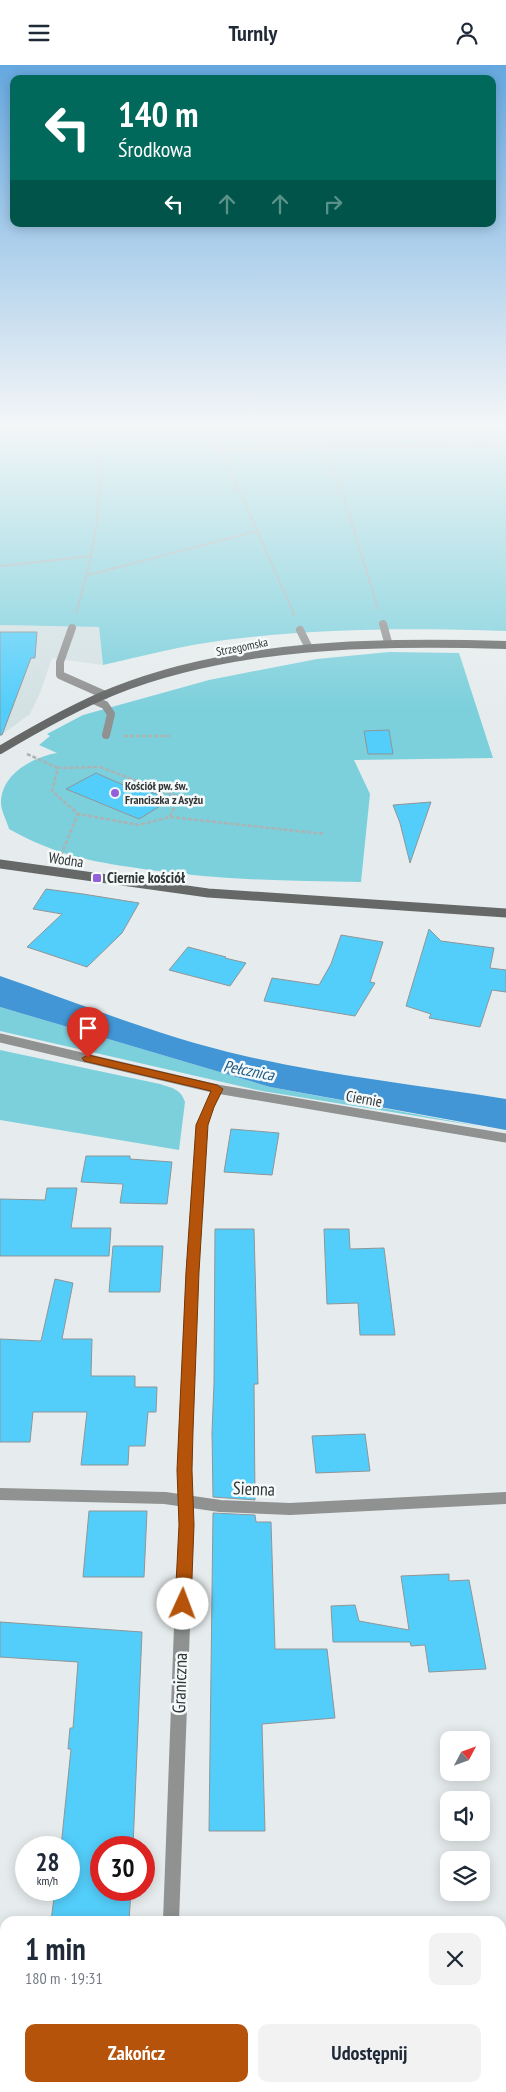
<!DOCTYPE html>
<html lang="pl">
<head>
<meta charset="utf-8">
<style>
	:root { --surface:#fff; --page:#f2f2f3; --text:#1f2937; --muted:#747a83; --accent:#b45309 }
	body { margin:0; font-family:"PT Sans Narrow",sans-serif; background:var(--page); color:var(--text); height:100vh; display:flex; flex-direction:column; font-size:19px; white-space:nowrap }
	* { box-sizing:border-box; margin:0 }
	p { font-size:16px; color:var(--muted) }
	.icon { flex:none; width:28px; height:28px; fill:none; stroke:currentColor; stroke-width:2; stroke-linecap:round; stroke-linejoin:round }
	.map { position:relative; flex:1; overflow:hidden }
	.drawer { position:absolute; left:0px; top:1851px; width:506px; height:176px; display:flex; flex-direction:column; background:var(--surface); border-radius:15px 15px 0 0; box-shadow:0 2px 12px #0003 }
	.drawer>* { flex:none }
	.hud { position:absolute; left:10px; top:10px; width:486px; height:152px; border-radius:10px; box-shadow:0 2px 12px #0003; background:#00695c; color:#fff; overflow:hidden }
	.needle { width:32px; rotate:49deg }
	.tools { position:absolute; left:440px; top:1666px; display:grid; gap:10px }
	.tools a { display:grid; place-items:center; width:50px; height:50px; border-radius:10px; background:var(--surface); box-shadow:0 2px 12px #0003; font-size:25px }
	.speed { position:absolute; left:15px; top:1771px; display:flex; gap:10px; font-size:25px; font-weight:700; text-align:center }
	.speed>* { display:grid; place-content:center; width:65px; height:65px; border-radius:50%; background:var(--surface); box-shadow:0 2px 12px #0003; line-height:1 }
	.speed small { font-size:12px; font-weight:400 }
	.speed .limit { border:8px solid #d22; background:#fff; color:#111 }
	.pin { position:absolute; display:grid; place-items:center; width:42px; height:42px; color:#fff; margin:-51px -21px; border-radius:50% 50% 50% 0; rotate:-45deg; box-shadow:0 0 5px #0007 }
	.pin .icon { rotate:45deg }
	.me { position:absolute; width:55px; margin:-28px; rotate:2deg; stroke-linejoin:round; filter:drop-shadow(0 0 4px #0008) }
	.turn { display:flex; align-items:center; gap:18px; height:105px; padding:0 25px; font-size:22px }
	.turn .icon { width:65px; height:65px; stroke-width:2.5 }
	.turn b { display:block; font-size:35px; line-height:42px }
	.lanes { display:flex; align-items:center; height:48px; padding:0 25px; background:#0003; justify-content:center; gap:25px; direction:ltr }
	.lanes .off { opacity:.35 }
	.round { display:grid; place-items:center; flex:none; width:52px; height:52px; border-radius:10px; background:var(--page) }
	.summary { display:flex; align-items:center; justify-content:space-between; height:85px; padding:0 25px }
	h1 { font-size:30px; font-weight:600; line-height:38px }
	.action { display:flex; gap:10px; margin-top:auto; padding:10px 25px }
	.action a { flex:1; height:58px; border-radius:10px; background:var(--accent); color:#fff; font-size:20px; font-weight:600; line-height:58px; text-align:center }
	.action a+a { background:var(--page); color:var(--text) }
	header { display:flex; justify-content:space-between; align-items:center; height:65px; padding:0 25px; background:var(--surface); font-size:22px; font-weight:600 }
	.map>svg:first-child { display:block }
	.built { fill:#d3e1e3 }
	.green { fill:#7cd0dc }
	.water { fill:#4296d5 }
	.building { fill:#53cefa; stroke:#909597 }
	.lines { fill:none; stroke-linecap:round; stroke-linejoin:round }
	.path-far1 { stroke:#adb2b3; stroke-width:2; stroke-dasharray:3 1; stroke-linecap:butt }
	.path { stroke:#adb2b3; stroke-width:2.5; stroke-dasharray:4 2; stroke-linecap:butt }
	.lane { stroke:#909292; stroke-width:8 }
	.street-far2 { stroke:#909292; stroke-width:9 }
	.street-far1 { stroke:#909292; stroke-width:12 }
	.street { stroke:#909292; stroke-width:16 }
	.secondary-far1 { stroke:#656867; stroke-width:8 }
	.secondary { stroke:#656867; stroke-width:9 }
	.route { fill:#b45309; stroke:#753606 }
	.poi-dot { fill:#9360da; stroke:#f4f9fa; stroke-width:2 }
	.labels { text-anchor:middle; stroke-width:5; stroke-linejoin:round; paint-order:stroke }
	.far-street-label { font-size:12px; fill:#323435; stroke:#f4f9fa }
	.far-poi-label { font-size:12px; font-weight:bold; fill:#323435; stroke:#f4f9fa; text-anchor:start }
	.street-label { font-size:15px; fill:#323435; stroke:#f4f9fa }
	.poi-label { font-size:15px; font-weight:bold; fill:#323435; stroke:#f4f9fa; text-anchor:start }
	.water-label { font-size:16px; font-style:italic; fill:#1b5781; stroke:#f4f9fa }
	.near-street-label { font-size:18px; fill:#323435; stroke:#f4f9fa }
</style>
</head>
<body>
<header><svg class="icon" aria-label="menu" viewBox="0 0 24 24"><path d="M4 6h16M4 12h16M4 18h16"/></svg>Turnly<svg class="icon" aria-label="person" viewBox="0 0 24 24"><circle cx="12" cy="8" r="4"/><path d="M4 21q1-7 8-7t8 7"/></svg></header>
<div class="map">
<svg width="506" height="2027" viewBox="0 0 506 2027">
	<rect width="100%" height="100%" fill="#e6eced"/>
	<polygon class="built" points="0,560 99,562 103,600 52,593 40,628 30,649 0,671"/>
	<g class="green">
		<path d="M0,359H506V566C412,563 319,563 225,575C184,580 143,591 103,600L99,562L0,560Z"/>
		<path d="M389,587L459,588L493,693L354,695L370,729L361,817C290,816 220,815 150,805C95,797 59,792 9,764C7,756 1,746 1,738C1,709 33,692 57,688L39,680L50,671L47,669L83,650L209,615L317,594Z"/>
		<polygon points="0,942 270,1022 484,1062 262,1026 0,966"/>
		<path d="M0,985L160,1019C172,1023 181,1024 185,1037L179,1085L0,1055Z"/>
		<polygon points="305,2022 379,2023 379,2027 305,2027"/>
	</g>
	<path class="water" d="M0,911C81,939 161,972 245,991C330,1011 419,1020 506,1034V1065L270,1022L0,942Z"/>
	<g class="building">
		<polygon points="0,567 37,567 35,593 31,593 2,670 0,670"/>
		<polygon points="389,665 393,689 368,689 364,666"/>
		<polygon points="96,708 137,726 142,723 170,735 139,754 66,724"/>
		<polygon points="431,737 410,798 400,758 393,740"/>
		<polygon points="46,824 83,829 139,838 122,868 87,902 27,882 62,849 33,844"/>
		<polygon points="429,864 441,876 494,883 490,903 506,905 506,927 492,925 480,962 429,953 431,949 406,941"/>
		<polygon points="341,870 383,877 370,917 375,918 355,951 264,936 272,913 319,920 331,899"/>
		<polygon points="188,882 226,892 225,893 246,898 230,921 169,905"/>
		<polygon points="231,1064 279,1068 272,1110 224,1107"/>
		<polygon points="86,1091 130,1091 130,1094 172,1097 167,1139 120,1138 123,1119 81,1117"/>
		<polygon points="47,1123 77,1123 71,1163 111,1163 109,1191 0,1191 0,1134 45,1135"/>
		<polygon points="215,1164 254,1164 258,1319 254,1319 255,1435 213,1432 212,1367 214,1318"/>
		<polygon points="324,1164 349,1164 350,1184 384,1183 395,1270 360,1270 358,1238 327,1239"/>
		<polygon points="113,1181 163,1181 160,1227 109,1227"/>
		<polygon points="55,1214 73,1218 62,1274 92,1274 91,1311 135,1311 135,1322 157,1322 156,1347 148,1347 145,1381 129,1381 128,1400 81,1400 87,1347 33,1347 30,1377 0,1377 0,1274 41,1276"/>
		<polygon points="365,1369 370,1406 316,1408 312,1371"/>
		<polygon points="89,1446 147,1446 144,1512 83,1512"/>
		<polygon points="213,1448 255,1450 256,1457 271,1457 275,1584 327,1584 335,1653 262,1659 265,1766 209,1766"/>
		<polygon points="449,1509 449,1516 469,1515 486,1604 429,1607 425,1580 411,1581 410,1577 333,1577 331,1541 355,1540 359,1556 409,1565 401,1511"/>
		<polygon points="0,1557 142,1567 133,1782 101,1782 101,1825 131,1825 129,1856 51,1856 55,1825 69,1825 69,1782 61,1782 71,1684 68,1684 70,1663 73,1663 78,1597 0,1592"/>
	</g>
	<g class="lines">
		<g class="path-far1">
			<polyline points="216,359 221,384 294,549"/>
			<polyline points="326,383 350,452 378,544"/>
			<polyline points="221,384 506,381"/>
			<polyline points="0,501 92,491"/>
			<polyline points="88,510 257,466"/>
			<path d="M76,548C88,505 100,461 99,416C98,397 94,378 92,359"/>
		</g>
		<g class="path">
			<polyline points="293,548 294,550"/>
			<polyline points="124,671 171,671"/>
			<polyline points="27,689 58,703"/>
			<polygon points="100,702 179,732 170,752 139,760 78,749 52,726 58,703"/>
			<polyline points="170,752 325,769"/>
			<polyline points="61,790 78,749"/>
		</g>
		<g class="lane">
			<polyline points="383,559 388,577"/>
			<polyline points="72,563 60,597 60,610 105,630"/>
			<polyline points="300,565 309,583"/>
			<polyline points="94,635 105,640 111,649 106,670"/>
		</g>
		<g class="street-far2">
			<polyline points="0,973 217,1024 506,1073"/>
			<polyline points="199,1107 202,1060 217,1024"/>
		</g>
		<g class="street-far1">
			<polyline points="0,1429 165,1433 220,1441 290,1444 506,1433"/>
			<polyline points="184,1510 186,1460 184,1405 192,1207 199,1105"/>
		</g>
		<g class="street">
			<polyline points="171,1856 184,1508"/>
			<polyline points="164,2022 164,2027"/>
		</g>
		<path class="secondary-far1" d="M0,685C37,663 74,642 114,626C234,578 379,576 506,580"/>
		<polyline class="secondary" points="0,799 208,828 506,848"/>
	</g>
	<linearGradient id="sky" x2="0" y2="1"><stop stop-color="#65a8e0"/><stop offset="0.56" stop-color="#f4f6f7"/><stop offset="1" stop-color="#f4f6f7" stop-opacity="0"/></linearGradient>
	<rect width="506" height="643" fill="url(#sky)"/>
	<polygon class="route" points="88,990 217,1020 223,1024 214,1042 208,1060 199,1207 193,1366 192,1405 194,1460 191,1539 189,1544 183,1546 178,1544 175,1539 179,1460 177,1405 186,1207 196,1060 211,1026 84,996 82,993"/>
	<g class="poi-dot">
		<circle cx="115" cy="728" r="5"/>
		<rect x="92" y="808" width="10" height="10" rx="2.5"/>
	</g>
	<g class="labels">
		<g class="far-street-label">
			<text transform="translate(242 582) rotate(-11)" y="4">Strzegomska</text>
		</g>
		<g class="far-poi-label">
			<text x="125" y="725">Kościół pw. św.<tspan x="125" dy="14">Franciszka z Asyżu</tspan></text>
		</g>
		<g class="street-label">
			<text transform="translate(66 795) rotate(8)" y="5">Wodna</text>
			<text transform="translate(364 1034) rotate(10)" y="5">Ciernie</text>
		</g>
		<g class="poi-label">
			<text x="107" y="818">Ciernie kościół</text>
		</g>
		<g class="water-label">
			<text transform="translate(249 1005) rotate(11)" y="6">Pełcznica</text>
		</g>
		<g class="near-street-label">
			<text transform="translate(254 1424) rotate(2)" y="6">Sienna</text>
			<text transform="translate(180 1618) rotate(-88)" y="6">Graniczna</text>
		</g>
	</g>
</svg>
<div class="tools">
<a><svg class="needle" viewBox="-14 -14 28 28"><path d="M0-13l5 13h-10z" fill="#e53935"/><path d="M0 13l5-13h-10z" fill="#747a83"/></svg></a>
<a><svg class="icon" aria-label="sound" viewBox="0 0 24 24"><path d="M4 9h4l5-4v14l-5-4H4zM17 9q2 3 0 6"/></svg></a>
<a><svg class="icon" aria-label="layers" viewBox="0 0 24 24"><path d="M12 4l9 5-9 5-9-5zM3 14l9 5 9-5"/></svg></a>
</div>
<div class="speed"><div>28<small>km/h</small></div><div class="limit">30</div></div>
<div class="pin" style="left:88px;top:993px;background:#d93025"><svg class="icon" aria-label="arrive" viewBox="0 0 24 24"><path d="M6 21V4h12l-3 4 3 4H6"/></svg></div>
<svg class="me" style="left:183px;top:1539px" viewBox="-20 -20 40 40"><circle r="19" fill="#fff"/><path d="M0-13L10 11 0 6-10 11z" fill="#b45309"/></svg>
<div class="hud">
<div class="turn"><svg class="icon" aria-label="left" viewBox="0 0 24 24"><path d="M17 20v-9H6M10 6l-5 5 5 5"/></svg><div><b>140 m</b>Środkowa</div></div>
<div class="lanes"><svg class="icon" aria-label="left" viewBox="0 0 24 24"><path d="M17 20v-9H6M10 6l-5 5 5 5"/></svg><svg class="icon off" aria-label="ahead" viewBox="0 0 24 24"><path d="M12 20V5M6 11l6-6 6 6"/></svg><svg class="icon off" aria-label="ahead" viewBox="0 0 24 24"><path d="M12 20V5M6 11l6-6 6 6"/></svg><svg class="icon off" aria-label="right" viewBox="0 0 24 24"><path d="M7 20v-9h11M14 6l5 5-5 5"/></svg></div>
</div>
<section class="drawer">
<div class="summary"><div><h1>1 min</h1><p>180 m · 19:31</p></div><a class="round"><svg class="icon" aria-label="close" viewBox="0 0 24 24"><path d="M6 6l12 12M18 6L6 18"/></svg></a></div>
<div class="action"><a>Zakończ</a><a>Udostępnij</a></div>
</section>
</div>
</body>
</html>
